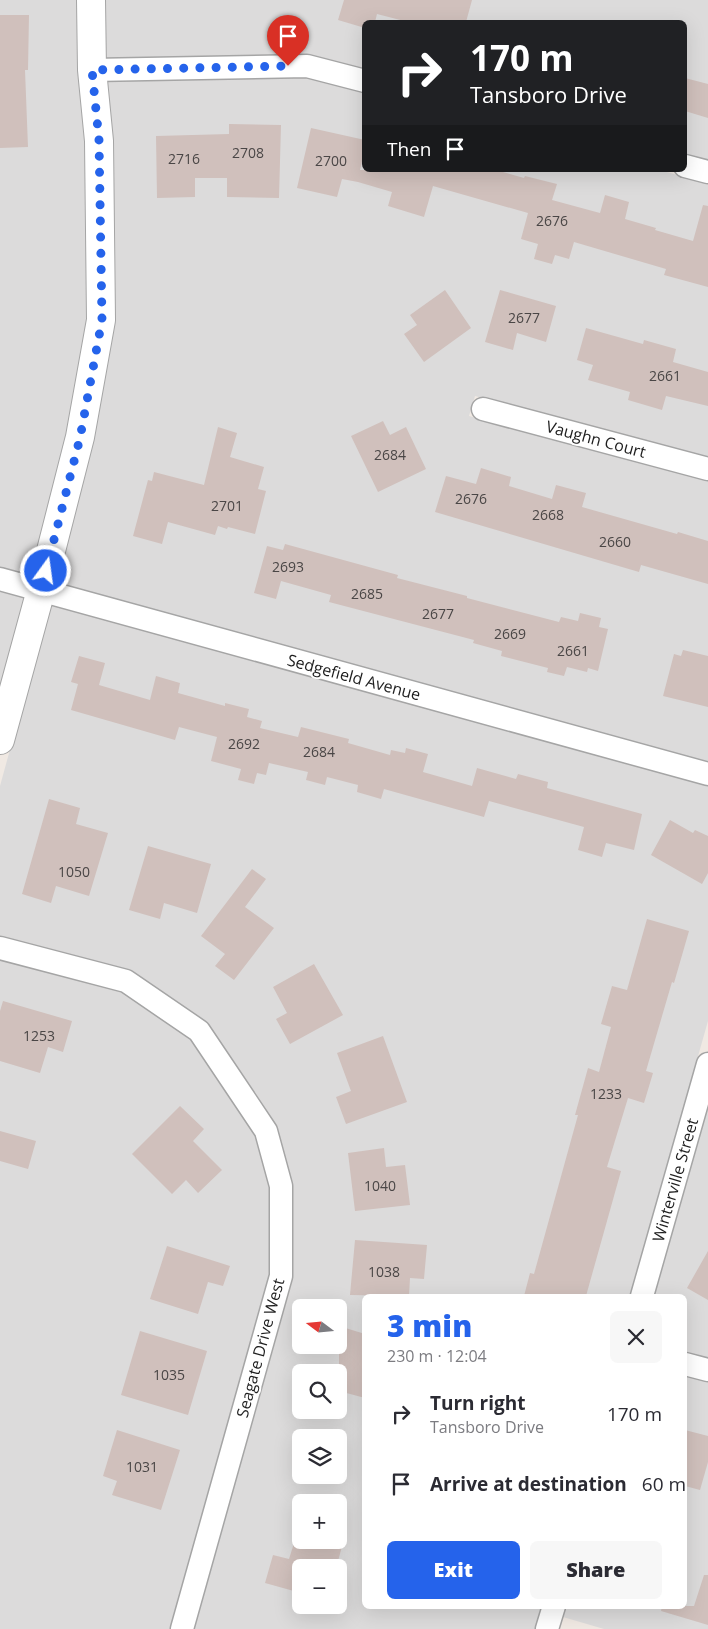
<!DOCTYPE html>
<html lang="en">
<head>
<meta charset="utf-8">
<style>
	:root { --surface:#fff; --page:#f7f7f7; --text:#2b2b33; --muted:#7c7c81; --accent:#2563eb }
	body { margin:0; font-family:"Open Sans",sans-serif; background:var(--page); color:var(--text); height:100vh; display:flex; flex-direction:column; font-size:19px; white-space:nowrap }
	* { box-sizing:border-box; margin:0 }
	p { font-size:16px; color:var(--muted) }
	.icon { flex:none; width:28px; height:28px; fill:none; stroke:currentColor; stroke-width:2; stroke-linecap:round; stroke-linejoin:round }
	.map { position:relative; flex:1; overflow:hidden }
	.drawer { position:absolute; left:362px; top:1294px; width:325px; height:315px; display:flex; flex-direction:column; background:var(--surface); border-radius:8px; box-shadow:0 5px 20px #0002 }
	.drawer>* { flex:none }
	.banner { position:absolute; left:362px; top:20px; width:325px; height:152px; border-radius:8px; box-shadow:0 5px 20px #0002; background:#202124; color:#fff; overflow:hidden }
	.needle { width:32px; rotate:286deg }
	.fabs { position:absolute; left:292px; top:1299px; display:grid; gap:10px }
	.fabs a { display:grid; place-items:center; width:55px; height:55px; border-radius:8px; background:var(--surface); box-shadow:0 5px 20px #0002; font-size:25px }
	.pin { position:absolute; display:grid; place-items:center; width:42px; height:42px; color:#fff; margin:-51px -21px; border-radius:50% 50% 50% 0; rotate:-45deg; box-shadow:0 0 5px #0007 }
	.pin .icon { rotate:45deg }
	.me { position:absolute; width:55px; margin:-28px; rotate:14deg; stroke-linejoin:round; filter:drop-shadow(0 0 4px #0008) }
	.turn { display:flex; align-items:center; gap:18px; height:105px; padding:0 25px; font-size:22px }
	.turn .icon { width:65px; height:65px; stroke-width:2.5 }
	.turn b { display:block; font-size:35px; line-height:42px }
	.then { display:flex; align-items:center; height:48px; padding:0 25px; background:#0003; gap:10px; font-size:19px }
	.round { display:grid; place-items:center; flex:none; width:52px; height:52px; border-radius:8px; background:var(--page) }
	.summary { display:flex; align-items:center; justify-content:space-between; height:85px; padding:0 25px }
	h1 { font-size:30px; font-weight:800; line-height:38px; color:var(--accent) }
	.primary-button { display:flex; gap:10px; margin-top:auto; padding:10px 25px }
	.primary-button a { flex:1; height:58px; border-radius:8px; background:var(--accent); color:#fff; font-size:20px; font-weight:800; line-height:58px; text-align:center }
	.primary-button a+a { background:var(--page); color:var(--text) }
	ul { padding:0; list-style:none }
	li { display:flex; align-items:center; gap:15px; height:70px; padding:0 25px }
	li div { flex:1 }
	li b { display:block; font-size:19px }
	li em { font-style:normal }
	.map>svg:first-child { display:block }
	.residential { fill:#dcdbdb; fill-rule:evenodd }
	.building { fill:#d0c0bc }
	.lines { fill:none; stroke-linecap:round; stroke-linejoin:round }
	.minor-casing { stroke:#a5a5a5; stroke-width:25 }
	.tertiary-casing { stroke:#a5a5a5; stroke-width:30 }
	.minor { stroke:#fff; stroke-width:22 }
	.tertiary { stroke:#fff; stroke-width:28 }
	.route { stroke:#2563eb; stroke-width:9; stroke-dasharray:0 16.2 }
	.labels { text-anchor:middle; stroke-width:4; stroke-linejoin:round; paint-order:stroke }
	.number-label { font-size:14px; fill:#4a4646 }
	.street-label { font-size:16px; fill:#1e1e1e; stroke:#fff }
</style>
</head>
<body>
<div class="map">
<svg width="708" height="1629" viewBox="0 0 708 1629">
	<rect width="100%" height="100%" fill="#f0e9e3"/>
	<g class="residential">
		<polygon points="0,0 80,0 87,140 90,318 68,435 32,577 0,568"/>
		<polygon points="103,0 708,0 708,161 685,155 685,22 365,22 365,71 104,59"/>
		<polygon points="306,77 365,92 365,170 659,170 708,183 708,458 475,396 469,416 708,480 708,763 55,583 92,440 105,80"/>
		<polygon points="0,590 27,597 0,695"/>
		<path d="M50,604L708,785V1021L630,1296H365V1606H542L535,1629H194L293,1279V1186L277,1126L209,1026L129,971L0,937V786ZM301,1308H339V1345H301ZM301,1372H339V1410H301ZM301,1438H339V1475H301ZM301,1502H339V1540H301ZM301,1568H339V1605H301Z"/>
		<polygon points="0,959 121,991 190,1038 255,1135 269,1186 269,1274 170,1629 0,1629"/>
		<polygon points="708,1107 708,1359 685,1353 685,1296 654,1296"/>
		<polygon points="685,1374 708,1381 708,1629 604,1629 563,1617 566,1606 685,1606"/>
	</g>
	<g class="building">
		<polygon points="344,0 472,0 466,22 408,22 377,14 375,22 365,22 365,28 338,20"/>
		<polygon points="0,15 29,15 28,70 25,70 28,147 0,148"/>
		<polygon points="685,78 708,84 708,118 685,111"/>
		<polygon points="229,124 281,125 279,198 227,197 227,178 195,178 195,197 157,198 156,136 229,134"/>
		<polygon points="311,128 365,140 365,149 360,170 496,170 524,178 525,176 557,184 552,200 600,213 605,195 629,202 625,219 656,228 655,230 693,241 703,205 708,206 708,287 664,275 666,269 574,242 569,259 555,255 552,264 534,259 538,244 521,239 528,213 433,186 424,217 388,206 392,192 358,182 342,179 337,197 297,188"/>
		<polygon points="445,290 471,328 424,362 404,334 417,325 410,315"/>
		<polygon points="500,290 556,306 546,342 517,333 513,350 485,342"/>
		<polygon points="586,328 643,344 644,340 676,349 673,362 708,372 708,406 666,396 662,410 628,400 630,392 588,380 593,365 577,360"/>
		<polygon points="383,421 390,435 406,427 426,469 378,492 351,436"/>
		<polygon points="218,427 237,433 230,457 264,467 258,489 266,491 255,534 228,527 227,529 218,526 215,535 168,522 162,544 133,536 148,480 152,481 154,472 204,485"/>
		<polygon points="481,468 511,477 509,486 552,499 556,485 586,493 582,507 677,534 678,532 708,541 708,584 641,565 639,572 435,512 446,476 476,484"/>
		<polygon points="285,544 398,575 397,578 467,596 467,598 559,622 561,617 578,621 580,613 601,618 599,627 608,629 598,671 588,668 587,672 567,667 564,676 547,672 548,668 501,656 502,651 473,643 474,640 329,602 331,595 281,581 276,599 254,593 267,546 283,550"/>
		<polygon points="683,650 708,656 708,707 663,696 674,654 681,656"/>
		<polygon points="79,656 105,663 99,685 150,700 156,676 180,683 178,693 225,706 225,703 249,709 247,717 262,721 260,728 298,737 301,727 349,739 348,743 390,755 391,750 405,753 406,748 428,754 423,772 472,786 477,768 516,779 518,774 548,782 547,788 642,814 634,850 606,843 602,857 578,850 584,827 489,801 484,817 384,789 381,799 357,792 358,785 327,777 325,785 306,780 308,772 269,763 266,775 257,773 254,784 238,780 241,769 211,761 217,737 179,727 175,740 71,710 78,684 71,682"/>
		<polygon points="49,799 80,808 76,824 108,833 89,896 56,886 51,903 22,894"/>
		<polygon points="670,820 693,833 695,830 708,836 708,873 702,884 651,855"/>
		<polygon points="148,846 211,864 197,913 164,903 160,919 129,910"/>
		<polygon points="252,869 266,879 245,907 274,928 234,980 215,966 225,954 201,936"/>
		<polygon points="647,919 689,931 674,983 672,982 646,1071 653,1073 644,1103 628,1098 607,1167 621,1171 586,1296 524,1296 530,1273 534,1274 578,1115 575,1115 588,1068 599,1072 611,1027 601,1024 612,986 627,990"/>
		<polygon points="314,964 343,1015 290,1044 276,1019 287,1013 273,987"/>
		<polygon points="3,1001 72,1021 63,1052 48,1047 40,1073 0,1061 0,1011"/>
		<polygon points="383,1036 407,1102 346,1124 336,1097 351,1091 337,1053"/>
		<polygon points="180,1106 204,1129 193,1141 222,1170 198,1193 186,1180 172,1194 132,1154"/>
		<polygon points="0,1131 36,1141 28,1169 0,1161"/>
		<polygon points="384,1148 386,1167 405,1165 410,1205 355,1211 348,1153"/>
		<polygon points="355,1240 427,1245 424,1279 410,1278 409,1296 350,1295"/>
		<polygon points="167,1246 230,1266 223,1286 208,1282 198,1314 150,1299"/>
		<polygon points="708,1251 708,1300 687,1288"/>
		<polygon points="339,1326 365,1334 365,1398 339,1391"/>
		<polygon points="140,1331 207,1351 188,1415 121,1395"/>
		<polygon points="117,1430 180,1450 161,1510 112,1495 117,1481 103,1476"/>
		<polygon points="685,1430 708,1436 708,1462 700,1490 685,1486"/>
		<polygon points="295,1540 332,1540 343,1543 336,1568 301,1568 301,1593 265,1583 273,1555 289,1559"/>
		<polygon points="704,1575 708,1575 708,1625 661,1611 662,1606 694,1606"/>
	</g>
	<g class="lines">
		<defs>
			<g id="minor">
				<polyline points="92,70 307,66 365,81"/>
				<polyline points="685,166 708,172"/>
				<polyline points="483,409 708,469"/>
				<polyline points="0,579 708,774"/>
				<polyline points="0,948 126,981 199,1031 266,1131 281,1186 281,1276 182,1629"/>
				<polyline points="642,1296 708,1064"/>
				<polyline points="685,1364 708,1370"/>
				<polyline points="547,1629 554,1606"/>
			</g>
			<polyline id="tertiary" points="0,740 41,590 80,437 101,320 99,141 92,70 91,0"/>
		</defs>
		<use href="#minor" class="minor-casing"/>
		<use href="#tertiary" class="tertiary-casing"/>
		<use href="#minor" class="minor"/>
		<use href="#tertiary" class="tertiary"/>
	</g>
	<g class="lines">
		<polyline class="route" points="46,571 80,438 102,320 99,140 92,70 288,66"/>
	</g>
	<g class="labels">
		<g class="number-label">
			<text x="248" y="158">2708</text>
			<text x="184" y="164">2716</text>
			<text x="331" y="166">2700</text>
			<text x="552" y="226">2676</text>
			<text x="524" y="323">2677</text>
			<text x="665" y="381">2661</text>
			<text x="390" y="460">2684</text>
			<text x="471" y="504">2676</text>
			<text x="227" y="511">2701</text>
			<text x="548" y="520">2668</text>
			<text x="615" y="547">2660</text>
			<text x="288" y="572">2693</text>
			<text x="367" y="599">2685</text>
			<text x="438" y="619">2677</text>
			<text x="510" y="639">2669</text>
			<text x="573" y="656">2661</text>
			<text x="244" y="749">2692</text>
			<text x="319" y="757">2684</text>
			<text x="74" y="877">1050</text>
			<text x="39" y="1041">1253</text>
			<text x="606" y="1099">1233</text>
			<text x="380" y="1191">1040</text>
			<text x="384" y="1277">1038</text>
			<text x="169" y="1380">1035</text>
			<text x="142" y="1472">1031</text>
		</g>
		<g class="street-label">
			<text transform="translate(596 439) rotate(15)" y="6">Vaughn Court</text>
			<text transform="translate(354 677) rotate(15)" y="6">Sedgefield Avenue</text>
			<text transform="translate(675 1180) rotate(-74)" y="6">Winterville Street</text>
			<text transform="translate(260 1348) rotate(-75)" y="6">Seagate Drive West</text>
		</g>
	</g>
</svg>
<div class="fabs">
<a><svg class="needle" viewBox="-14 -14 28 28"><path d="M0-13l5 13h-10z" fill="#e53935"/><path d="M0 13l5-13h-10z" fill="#7c7c81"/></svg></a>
<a><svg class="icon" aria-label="search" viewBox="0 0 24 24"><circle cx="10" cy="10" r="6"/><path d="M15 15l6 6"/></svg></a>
<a><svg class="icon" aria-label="layers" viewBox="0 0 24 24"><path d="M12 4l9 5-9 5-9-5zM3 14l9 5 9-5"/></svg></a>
<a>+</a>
<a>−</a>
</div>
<div class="pin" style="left:288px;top:66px;background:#d93025"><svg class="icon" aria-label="arrive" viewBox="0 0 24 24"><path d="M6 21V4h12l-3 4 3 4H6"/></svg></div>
<svg class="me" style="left:46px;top:571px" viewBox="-20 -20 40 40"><circle r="17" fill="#2563eb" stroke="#fff" stroke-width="3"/><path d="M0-11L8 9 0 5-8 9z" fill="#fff"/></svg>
<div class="banner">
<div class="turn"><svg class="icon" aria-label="right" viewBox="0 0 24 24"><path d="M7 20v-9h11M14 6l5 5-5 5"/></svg><div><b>170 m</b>Tansboro Drive</div></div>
<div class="then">Then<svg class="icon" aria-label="arrive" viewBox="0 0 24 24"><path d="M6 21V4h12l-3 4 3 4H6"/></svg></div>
</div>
<section class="drawer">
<div class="summary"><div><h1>3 min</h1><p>230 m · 12:04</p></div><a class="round"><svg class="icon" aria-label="close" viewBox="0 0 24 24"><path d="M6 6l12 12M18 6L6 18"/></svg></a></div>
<ul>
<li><svg class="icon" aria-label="right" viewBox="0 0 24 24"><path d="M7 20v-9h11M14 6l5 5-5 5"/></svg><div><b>Turn right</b><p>Tansboro Drive</p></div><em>170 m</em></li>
<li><svg class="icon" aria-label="arrive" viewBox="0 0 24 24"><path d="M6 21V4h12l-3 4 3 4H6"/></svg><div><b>Arrive at destination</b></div><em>60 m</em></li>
</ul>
<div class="primary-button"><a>Exit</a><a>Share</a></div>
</section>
</div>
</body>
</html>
